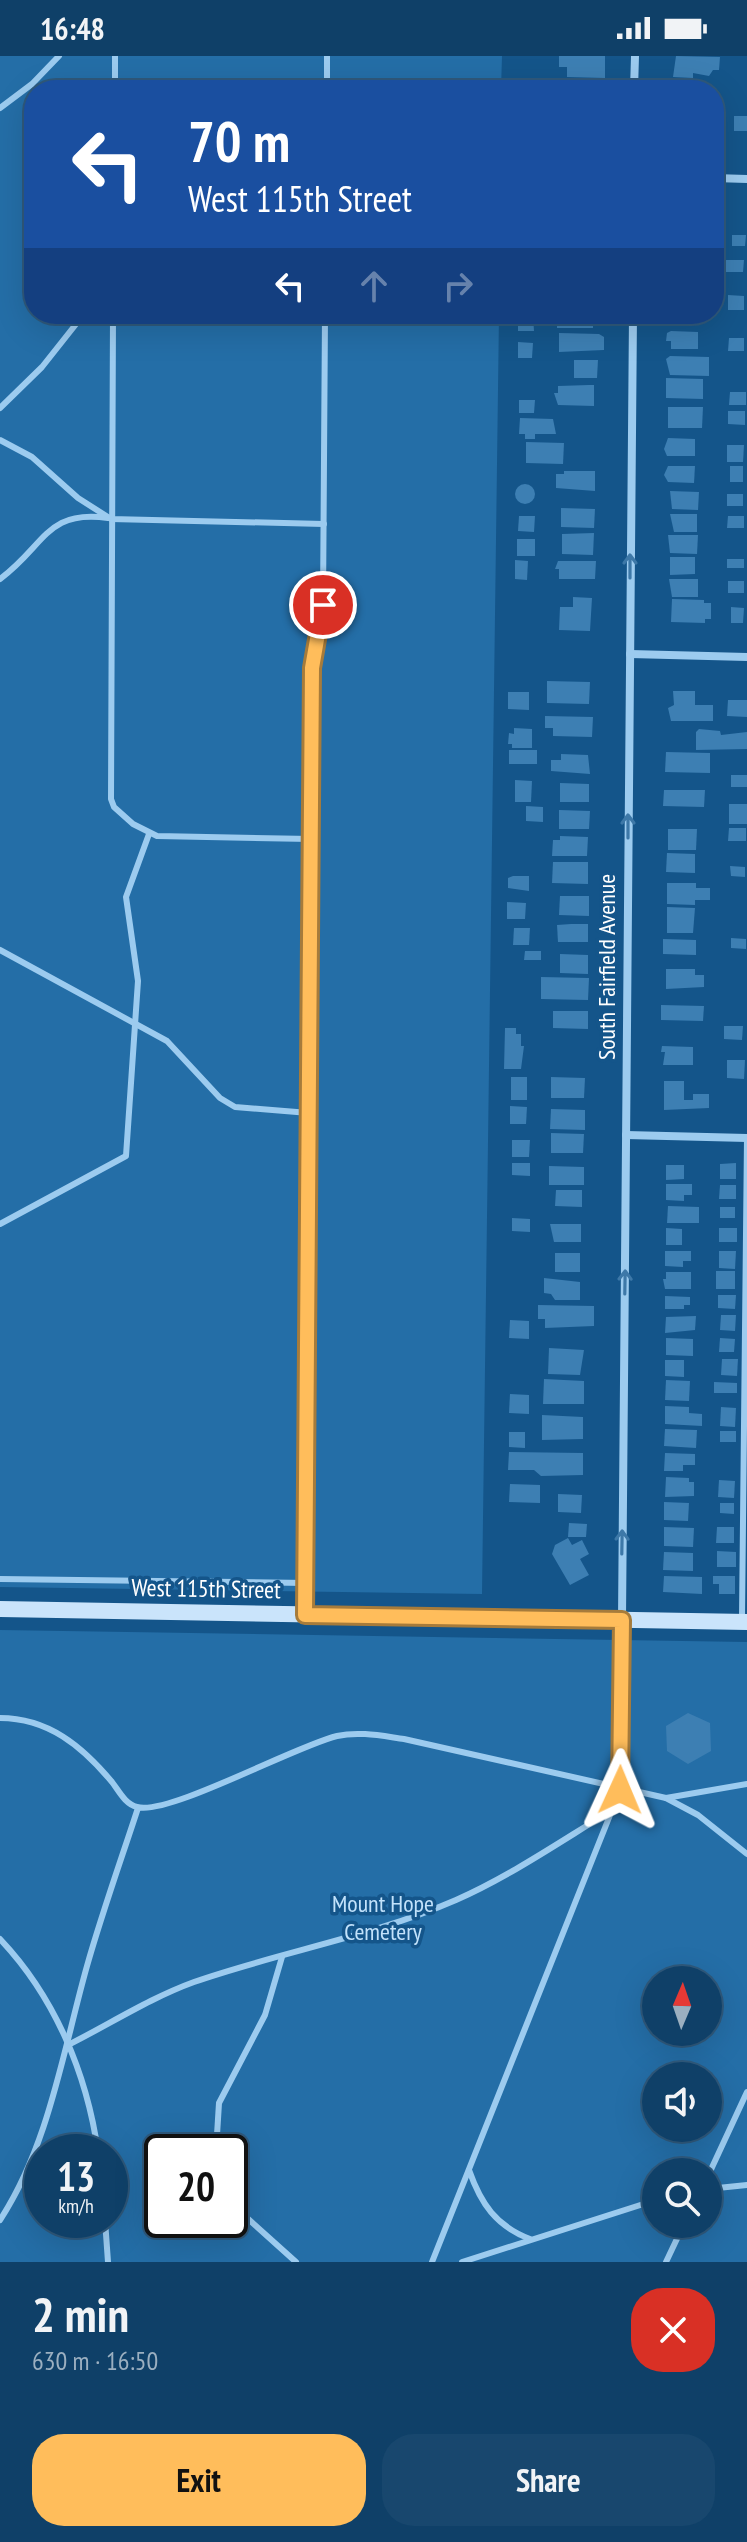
<!DOCTYPE html>
<html lang="en">
<head>
<meta charset="utf-8">
<style>
	:root { --surface:#0f4068; --page:#18476e; --text:#f1f3f6; --muted:#9bafc0; --line:#2f597c; --accent:#ffbd5b }
	body { margin:0; font-family:"PT Sans Narrow",sans-serif; background:var(--page); color:var(--text); height:100vh; display:flex; flex-direction:column; font-size:30px; white-space:nowrap }
	* { box-sizing:border-box; margin:0 }
	p { font-size:26px; color:var(--muted) }
	.icon { flex:none; width:44px; height:44px; fill:none; stroke:currentColor; stroke-width:2; stroke-linecap:round; stroke-linejoin:round }
	.map { position:relative; height:2206px; overflow:hidden }
	.details { display:flex; flex-direction:column; background:var(--surface); flex:1 }
	.details>* { flex:none }
	.hud { position:absolute; left:24px; top:24px; width:700px; height:244px; border-radius:32px; box-shadow:0 8px 32px #0002,0 0 0 2px var(--line); background:#1a4fa0; color:#fff; overflow:hidden }
	.needle { width:52px; rotate:2deg }
	.tools { position:absolute; left:642px; top:1910px; display:grid; gap:16px }
	.tools a { display:grid; place-items:center; width:80px; height:80px; border-radius:50%; background:var(--surface); box-shadow:0 8px 32px #0002,0 0 0 2px var(--line); font-size:40px }
	.speed { position:absolute; left:24px; top:2078px; display:flex; gap:16px; font-size:40px; font-weight:700; text-align:center }
	.speed>* { display:grid; place-content:center; width:104px; height:104px; border-radius:50%; background:var(--surface); box-shadow:0 8px 32px #0002,0 0 0 2px var(--line); line-height:1 }
	.speed small { font-size:20px; font-weight:400 }
	.speed .limit { border:4px solid #111; border-radius:12px; background:#fff; color:#111 }
	.pin { position:absolute; display:grid; place-items:center; width:68px; height:68px; color:#fff; margin:-34px; border:4px solid #fff; border-radius:50%; box-shadow:0 2px 8px #0007 }
	.me { position:absolute; width:88px; margin:-44px; rotate:1deg; stroke-linejoin:round; filter:drop-shadow(0 0 6px #0008) }
	.turn { display:flex; align-items:center; gap:28px; height:168px; padding:0 32px; font-size:36px }
	.turn .icon { width:104px; height:104px; stroke-width:2.5 }
	.turn b { display:block; font-size:56px; line-height:68px }
	.lanes { display:flex; align-items:center; height:76px; padding:0 32px; background:#0003; justify-content:center; gap:40px; direction:ltr }
	.lanes .off { opacity:.35 }
	.round { display:grid; place-items:center; flex:none; width:84px; height:84px; border-radius:32px; background:var(--page) }
	.head { display:flex; align-items:center; justify-content:space-between; height:136px; padding:0 32px }
	h1 { font-size:48px; font-weight:700; line-height:60px }
	.action { display:flex; gap:16px; margin-top:auto; padding:16px 32px }
	.action a { flex:1; height:92px; border-radius:32px; background:var(--accent); color:#111; font-size:32px; font-weight:700; line-height:92px; text-align:center }
	.action a+a { background:var(--page); color:var(--text) }
	.status { display:flex; justify-content:space-between; align-items:center; height:56px; padding:0 40px; background:var(--surface); direction:ltr }
	.status svg { height:22px; fill:currentColor }
	.map>svg:first-child { display:block }
	.green { fill:#246ea7; fill-rule:evenodd }
	.building { fill:#3d7fb3 }
	.lines { fill:none; stroke-linecap:round; stroke-linejoin:round }
	.lane { stroke:#9ccbef; stroke-width:6 }
	.street { stroke:#9ccbef; stroke-width:8 }
	.secondary { stroke:#cae4fb; stroke-width:16 }
	.oneway { stroke:#3d78a8 }
	.route-casing { stroke:#a67b3b; stroke-width:20 }
	.route { stroke:#ffbd5b; stroke-width:14 }
	.labels { text-anchor:middle; stroke-width:7; stroke-linejoin:round; paint-order:stroke }
	.street-label { font-size:24px; fill:#fff; stroke:#14558a }
	.park-label { font-size:24px; fill:#c2e2fb; stroke:#14558a }
</style>
</head>
<body>
<div class="status"><b>16:48</b><svg viewBox="0 0 49 12"><path d="M0 12V9h3v3zM5 12V6h3v6zM10 12V3h3v9zM15 12V0h3v12zM26 1h20v11H26zM47 4h2v5h-2z"/></svg></div>
<div class="map">
<svg width="747" height="2206" viewBox="0 0 747 2206">
	<rect width="100%" height="100%" fill="#14558a"/>
	<g class="green">
		<polygon points="0,0 502,0 501,34 34,34 34,258 499,258 482,1538 0,1531"/>
		<path d="M0,1574L747,1586V2206H0ZM656,1924H708V1976H656ZM656,2020H708V2072H656ZM42,2096H110V2164H42ZM162,2096H230V2164H162ZM656,2116H708V2168H656Z"/>
	</g>
	<g class="building">
		<polygon points="559,0 605,0 605,22 567,21 567,11 559,11"/>
		<polygon points="676,0 720,1 719,14 713,14 709,20 693,17 693,22 673,21"/>
		<polygon points="673,25 705,26 705,34 668,34 668,27"/>
		<polygon points="570,26 599,27 599,34 570,34"/>
		<rect x="734" y="60" width="13" height="15"/>
		<polygon points="732,179 746,179 745,190 732,190"/>
		<polygon points="725,204 744,204 743,216 724,216"/>
		<polygon points="728,239 744,240 744,254 728,254"/>
		<polygon points="551,258 593,258 593,272 557,272 557,268 551,268"/>
		<polygon points="671,258 691,258 690,268 671,267"/>
		<polygon points="518,260 533,260 534,275 518,275"/>
		<polygon points="671,275 698,276 698,293 671,293 671,285 666,285 667,277"/>
		<polygon points="559,277 599,278 604,281 604,294 559,296"/>
		<polygon points="729,282 744,282 744,295 728,295"/>
		<polygon points="518,286 533,287 532,302 518,302"/>
		<polygon points="670,300 709,301 709,320 670,319 666,303"/>
		<polygon points="574,304 598,304 597,322 574,322"/>
		<polygon points="666,322 703,323 703,343 666,342"/>
		<polygon points="589,329 594,329 594,350 558,349 554,337 558,337 558,330"/>
		<polygon points="730,336 746,336 746,349 729,349"/>
		<polygon points="519,344 535,344 534,357 519,357"/>
		<polygon points="668,351 703,351 702,372 668,372"/>
		<polygon points="728,355 745,355 745,369 728,368"/>
		<polygon points="520,362 553,363 556,378 535,378 535,383 525,383 525,378 519,378"/>
		<polygon points="668,382 695,383 695,400 667,400 664,393"/>
		<polygon points="526,386 564,387 563,408 526,407"/>
		<polygon points="727,389 744,389 743,406 727,406"/>
		<polygon points="668,410 695,410 694,427 668,426 664,419"/>
		<rect x="730" y="410" width="13" height="16"/>
		<polygon points="564,415 595,415 595,435 556,432 556,418 564,418"/>
		<circle cx="525" cy="438" r="10"/>
		<polygon points="670,435 699,436 698,454 672,453"/>
		<rect x="727" y="438" width="16" height="12"/>
		<polygon points="561,452 595,453 594,472 561,471"/>
		<polygon points="670,458 697,458 697,476 674,476"/>
		<polygon points="519,460 535,460 534,476 518,475"/>
		<polygon points="728,460 744,460 744,472 727,472"/>
		<polygon points="594,477 593,499 562,498 562,478"/>
		<polygon points="668,479 698,479 697,498 670,497"/>
		<rect x="517" y="483" width="18" height="17"/>
		<polygon points="670,501 695,501 695,518 670,519"/>
		<rect x="727" y="503" width="17" height="9"/>
		<polygon points="515,504 528,505 527,524 515,523"/>
		<polygon points="558,505 596,505 595,523 559,523 559,513 555,513"/>
		<polygon points="669,523 698,523 698,541 672,541"/>
		<rect x="728" y="525" width="16" height="12"/>
		<polygon points="573,541 592,542 590,575 559,574 560,551 573,551"/>
		<polygon points="672,543 704,544 704,547 711,547 711,563 705,563 705,567 671,566"/>
		<polygon points="731,551 744,552 743,567 731,567"/>
		<polygon points="547,625 590,626 589,648 547,647"/>
		<polygon points="673,635 695,635 695,649 713,649 713,665 671,665 668,652 674,649"/>
		<polygon points="508,636 529,636 529,654 508,653"/>
		<polygon points="728,644 747,644 747,661 727,660"/>
		<polygon points="545,660 593,661 592,681 553,680 553,672 545,672"/>
		<polygon points="514,672 532,673 532,692 512,692 512,688 508,688 509,677 514,678"/>
		<polygon points="699,673 720,675 721,679 747,676 747,693 696,694 696,676"/>
		<rect x="509" y="694" width="28" height="14"/>
		<polygon points="666,696 710,697 710,717 665,716"/>
		<polygon points="561,698 588,699 590,718 551,715 551,704 561,704"/>
		<rect x="731" y="719" width="16" height="12"/>
		<polygon points="515,724 532,725 531,746 515,746"/>
		<polygon points="560,727 589,728 589,746 560,746"/>
		<polygon points="664,734 705,734 704,751 663,750"/>
		<rect x="729" y="748" width="18" height="20"/>
		<polygon points="526,750 543,751 543,766 526,765"/>
		<polygon points="559,754 590,755 589,773 559,773"/>
		<polygon points="729,772 746,772 746,785 728,785"/>
		<polygon points="668,773 697,773 696,794 668,794"/>
		<polygon points="560,780 588,781 587,800 552,800 553,784 560,784"/>
		<polygon points="667,797 695,798 695,817 666,816"/>
		<polygon points="553,806 588,806 588,828 552,827"/>
		<polygon points="730,810 745,811 745,821 731,820"/>
		<polygon points="513,820 529,820 529,835 508,832 508,822"/>
		<polygon points="667,827 696,827 696,832 710,832 710,844 695,844 695,849 667,848"/>
		<polygon points="560,840 589,840 589,860 559,859"/>
		<polygon points="507,846 526,847 525,863 507,863"/>
		<polygon points="667,851 695,852 693,877 667,877"/>
		<polygon points="571,868 588,868 588,886 558,886 557,869"/>
		<polygon points="514,872 530,872 529,889 513,889"/>
		<polygon points="731,882 746,883 746,893 731,892"/>
		<polygon points="663,883 696,884 696,899 663,898"/>
		<polygon points="525,895 541,895 541,904 524,904"/>
		<polygon points="560,898 588,899 588,918 560,917"/>
		<polygon points="666,913 695,913 695,919 704,919 704,931 666,933"/>
		<polygon points="541,921 589,922 588,944 541,943"/>
		<polygon points="661,949 704,950 703,965 661,964"/>
		<polygon points="553,955 588,955 588,973 553,972"/>
		<polygon points="724,970 743,970 742,984 724,983"/>
		<polygon points="505,972 516,972 516,978 521,978 521,990 524,990 521,1013 504,1013"/>
		<polygon points="662,990 693,991 693,1009 663,1009 665,996 661,996"/>
		<polygon points="727,1004 745,1004 744,1023 727,1022"/>
		<rect x="511" y="1021" width="16" height="23"/>
		<polygon points="551,1021 585,1022 584,1042 551,1042"/>
		<polygon points="664,1025 684,1025 684,1044 693,1044 693,1038 709,1038 709,1052 664,1054"/>
		<polygon points="510,1050 527,1051 526,1068 510,1068"/>
		<polygon points="551,1053 585,1054 585,1074 550,1073"/>
		<polygon points="551,1077 584,1078 583,1097 551,1097"/>
		<polygon points="512,1084 530,1084 529,1101 512,1101"/>
		<polygon points="512,1107 530,1107 530,1120 512,1119"/>
		<polygon points="736,1107 736,1123 720,1123 720,1108"/>
		<polygon points="666,1109 684,1109 684,1123 666,1124"/>
		<polygon points="549,1110 584,1111 584,1129 549,1129"/>
		<polygon points="666,1128 692,1128 692,1139 684,1139 684,1145 666,1144"/>
		<polygon points="720,1129 736,1129 736,1143 719,1143"/>
		<polygon points="556,1134 582,1134 582,1151 555,1150"/>
		<polygon points="668,1150 699,1151 699,1167 667,1167"/>
		<rect x="720" y="1151" width="15" height="11"/>
		<polygon points="512,1162 530,1163 530,1176 512,1175"/>
		<polygon points="550,1168 581,1168 581,1186 554,1186"/>
		<polygon points="666,1172 682,1173 682,1189 666,1189"/>
		<rect x="719" y="1172" width="18" height="14"/>
		<polygon points="665,1195 691,1195 691,1205 683,1205 683,1211 665,1210"/>
		<polygon points="719,1195 736,1195 735,1213 719,1212"/>
		<rect x="555" y="1197" width="25" height="19"/>
		<rect x="716" y="1215" width="19" height="18"/>
		<polygon points="666,1216 691,1216 691,1233 665,1233 663,1223 666,1223"/>
		<polygon points="544,1222 580,1226 580,1244 555,1244 551,1238 544,1237"/>
		<polygon points="718,1239 736,1239 735,1253 718,1252"/>
		<polygon points="665,1240 690,1241 690,1249 684,1249 684,1253 665,1253"/>
		<polygon points="538,1249 594,1250 594,1270 545,1272 545,1263 538,1263"/>
		<polygon points="721,1259 736,1259 735,1275 720,1274"/>
		<polygon points="696,1260 695,1274 665,1277 666,1261"/>
		<polygon points="510,1264 529,1265 529,1283 509,1282"/>
		<polygon points="666,1282 693,1283 693,1300 666,1299"/>
		<polygon points="720,1282 735,1283 734,1296 719,1296"/>
		<polygon points="549,1292 584,1294 580,1319 548,1318"/>
		<polygon points="722,1303 738,1303 737,1320 721,1319"/>
		<polygon points="665,1304 684,1304 684,1321 665,1320"/>
		<polygon points="544,1323 584,1325 584,1348 543,1348"/>
		<polygon points="666,1324 690,1325 689,1345 665,1344"/>
		<polygon points="714,1326 737,1327 737,1337 714,1337"/>
		<polygon points="510,1338 529,1339 529,1358 509,1357"/>
		<polygon points="665,1350 689,1351 689,1357 702,1358 702,1370 665,1368"/>
		<polygon points="721,1351 736,1352 735,1371 720,1370"/>
		<polygon points="542,1359 583,1361 583,1383 542,1384"/>
		<polygon points="665,1373 697,1374 696,1392 664,1390"/>
		<rect x="720" y="1375" width="16" height="11"/>
		<polygon points="509,1376 525,1376 525,1392 509,1391"/>
		<polygon points="509,1396 583,1397 583,1419 541,1420 534,1414 508,1414"/>
		<polygon points="665,1397 695,1398 695,1409 683,1409 683,1415 664,1415"/>
		<polygon points="666,1421 689,1422 689,1426 694,1426 694,1440 665,1441"/>
		<polygon points="719,1424 735,1425 734,1442 718,1441"/>
		<polygon points="510,1428 540,1429 540,1447 509,1446"/>
		<polygon points="558,1438 582,1439 581,1457 558,1456"/>
		<polygon points="664,1446 689,1447 688,1465 664,1464"/>
		<polygon points="720,1447 734,1447 734,1458 720,1457"/>
		<polygon points="569,1467 587,1468 586,1481 568,1481"/>
		<polygon points="664,1471 694,1472 693,1491 664,1490"/>
		<polygon points="717,1471 734,1471 734,1487 716,1487"/>
		<polygon points="568,1482 572,1489 582,1484 589,1498 580,1503 589,1519 570,1529 552,1498 555,1489"/>
		<polygon points="717,1495 736,1496 736,1511 717,1511"/>
		<polygon points="664,1496 693,1497 693,1515 663,1514"/>
		<polygon points="664,1520 702,1521 702,1538 663,1536"/>
		<polygon points="713,1520 735,1520 735,1538 719,1538 719,1528 713,1528"/>
		<polygon points="688,1657 710,1667 711,1695 688,1708 667,1695 666,1670"/>
	</g>
	<g class="lines">
		<g class="lane">
			<polyline points="115,34 115,0"/>
			<polyline points="327,34 327,0"/>
			<polyline points="0,52 32,28 59,0"/>
			<polyline points="113,258 111,743 114,751 133,768 157,780 311,783"/>
			<polyline points="0,352 42,311 84,258"/>
			<polyline points="0,384 32,401 78,442 111,463 324,468"/>
			<path d="M0,523C45,490 46,453 108,462"/>
			<polyline points="0,894 167,985 220,1042 235,1051 309,1057"/>
			<polyline points="0,1168 126,1100 138,925 126,841 149,778"/>
			<polyline points="0,1523 306,1527"/>
			<polyline points="305,1555 312,612 323,549 325,258"/>
			<polyline points="742,1562 747,1082"/>
			<path d="M0,1662C48,1662 82,1690 112,1726C119,1735 125,1748 137,1751C168,1760 295,1690 337,1680C359,1675 382,1680 404,1683L666,1742L698,1759L747,1798"/>
			<polyline points="666,1742 747,1728"/>
			<path d="M0,1883C55,1941 87,2018 98,2096"/>
			<path d="M68,1989C110,1968 150,1942 194,1926C280,1896 371,1881 456,1844C510,1820 558,1787 609,1756"/>
			<polyline points="220,2096 217,2079 219,2047 265,1959 282,1901"/>
			<path d="M469,2114C481,2148 496,2170 530,2183"/>
			<polyline points="708,2120 747,2036"/>
			<polyline points="708,2133 747,2129"/>
			<polyline points="230,2135 246,2161 296,2206"/>
			<path d="M0,2164C49,2089 63,1995 87,1910C102,1857 121,1804 138,1752"/>
			<polyline points="105,2164 108,2206"/>
			<polyline points="432,2206 620,1734 622,1564"/>
			<polyline points="462,2206 656,2144"/>
			<polyline points="666,2206 684,2168"/>
		</g>
		<g class="street">
			<polyline points="634,34 635,0"/>
			<polyline points="714,122 747,123"/>
			<polyline points="630,598 747,601"/>
			<polyline points="626,1079 747,1082"/>
			<polyline points="622,1563 633,258"/>
		</g>
		<polyline class="secondary" points="0,1553 747,1566"/>
	</g>
	<defs><path id="oneway-shaft" d="M-6 0H5M1.5-3L5.5 0L1.5 3" fill="none" stroke-width="1.6" stroke-linecap="round" stroke-linejoin="round" transform="scale(2)"/></defs>
	<g class="oneway">
		<use href="#oneway-shaft" transform="translate(630 510) rotate(-90)"/>
		<use href="#oneway-shaft" transform="translate(628 770) rotate(-90)"/>
		<use href="#oneway-shaft" transform="translate(625 1226) rotate(-89)"/>
		<use href="#oneway-shaft" transform="translate(622 1486) rotate(-89)"/>
	</g>
	<g class="lines">
		<defs>
			<polyline id="route" points="323,549 312,612 305,1559 622,1564 620,1734"/>
		</defs>
		<use href="#route" class="route-casing"/>
		<use href="#route" class="route"/>
	</g>
	<g class="labels">
		<g class="street-label">
			<text transform="translate(607 911) rotate(-90)" y="8">South Fairfield Avenue</text>
			<text transform="translate(206 1533) rotate(1)" y="8">West 115th Street</text>
		</g>
		<g class="park-label">
			<text x="383" y="1856">Mount Hope<tspan x="383" dy="28">Cemetery</tspan></text>
		</g>
	</g>
</svg>
<div class="tools">
<a><svg class="needle" viewBox="-14 -14 28 28"><path d="M0-13l5 13h-10z" fill="#e53935"/><path d="M0 13l5-13h-10z" fill="#9bafc0"/></svg></a>
<a><svg class="icon" aria-label="sound" viewBox="0 0 24 24"><path d="M4 9h4l5-4v14l-5-4H4zM17 9q2 3 0 6"/></svg></a>
<a><svg class="icon" aria-label="search" viewBox="0 0 24 24"><circle cx="10" cy="10" r="6"/><path d="M15 15l6 6"/></svg></a>
</div>
<div class="speed"><div>13<small>km/h</small></div><div class="limit">20</div></div>
<div class="pin" style="left:323px;top:549px;background:#d93025"><svg class="icon" aria-label="arrive" viewBox="0 0 24 24"><path d="M6 21V4h12l-3 4 3 4H6"/></svg></div>
<svg class="me" style="left:620px;top:1734px" viewBox="-20 -20 40 40"><path d="M0-17L14 15 0 8-14 15z" fill="#ffbd5b" stroke="#fff" stroke-width="4"/></svg>
<div class="hud">
<div class="turn"><svg class="icon" aria-label="left" viewBox="0 0 24 24"><path d="M17 20v-9H6M10 6l-5 5 5 5"/></svg><div><b>70 m</b>West 115th Street</div></div>
<div class="lanes"><svg class="icon" aria-label="left" viewBox="0 0 24 24"><path d="M17 20v-9H6M10 6l-5 5 5 5"/></svg><svg class="icon off" aria-label="ahead" viewBox="0 0 24 24"><path d="M12 20V5M6 11l6-6 6 6"/></svg><svg class="icon off" aria-label="right" viewBox="0 0 24 24"><path d="M7 20v-9h11M14 6l5 5-5 5"/></svg></div>
</div>
</div>
<section class="details">
<div class="head"><div><h1>2 min</h1><p>630 m · 16:50</p></div><a class="round" style="background:#d93025;color:#fff"><svg class="icon" aria-label="close" viewBox="0 0 24 24"><path d="M6 6l12 12M18 6L6 18"/></svg></a></div>
<div class="action"><a>Exit</a><a>Share</a></div>
</section>
</body>
</html>
